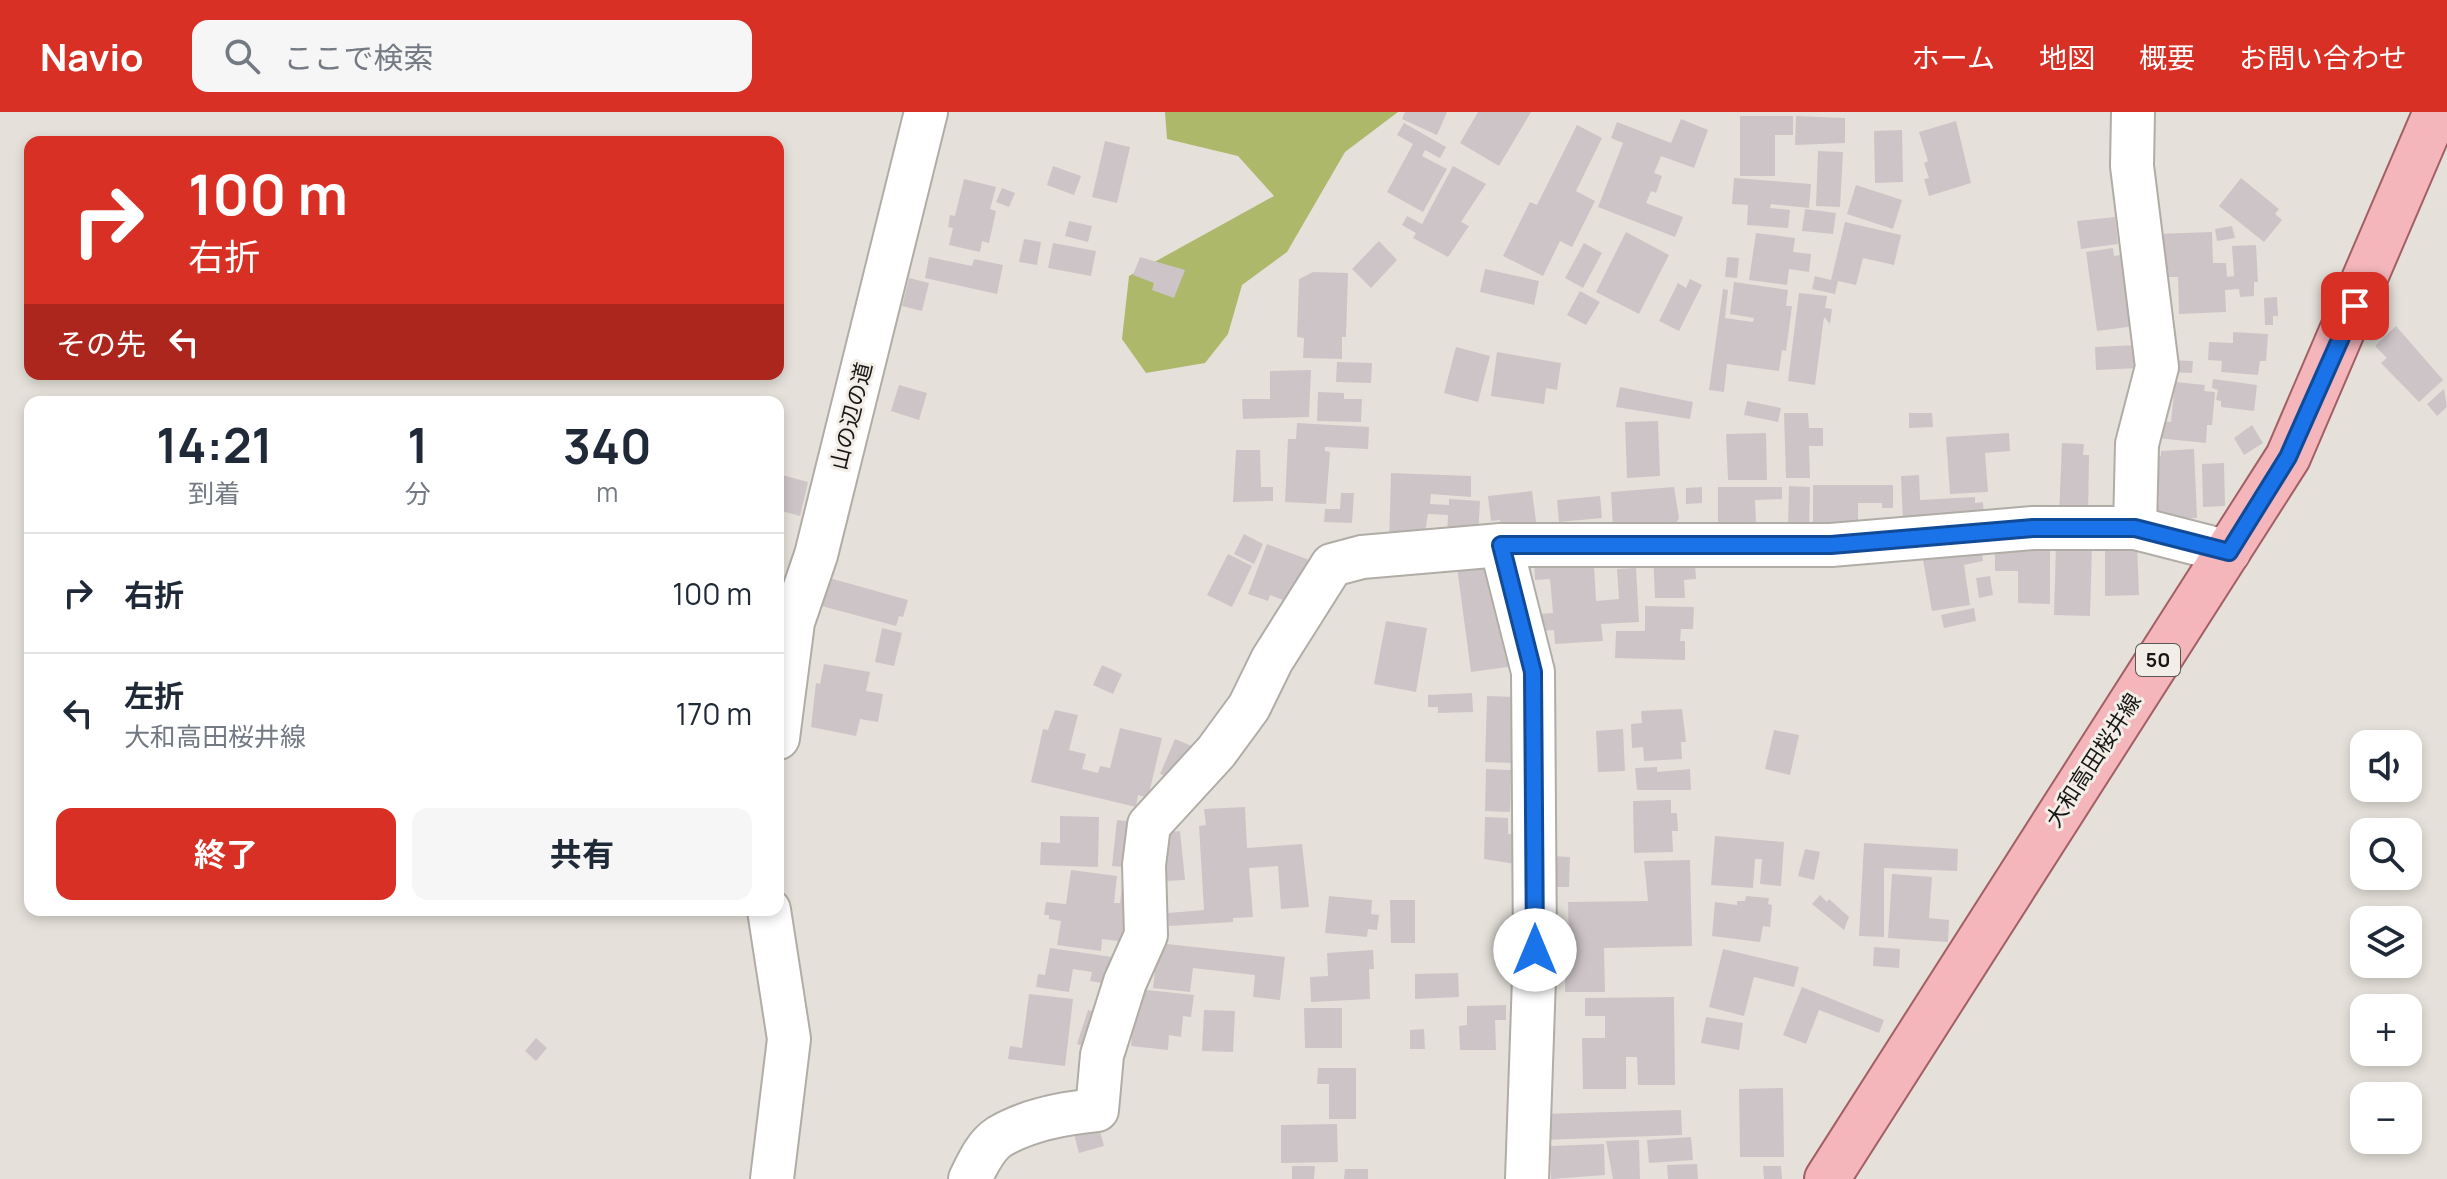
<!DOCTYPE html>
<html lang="ja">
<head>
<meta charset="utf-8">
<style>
	:root { --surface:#fff; --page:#f6f6f7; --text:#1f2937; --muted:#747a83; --line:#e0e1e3; --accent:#d93025 }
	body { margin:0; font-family:Manrope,"Noto Sans JP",sans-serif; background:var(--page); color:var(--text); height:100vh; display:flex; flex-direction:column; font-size:30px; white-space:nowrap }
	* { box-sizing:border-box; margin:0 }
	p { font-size:26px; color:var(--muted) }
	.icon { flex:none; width:44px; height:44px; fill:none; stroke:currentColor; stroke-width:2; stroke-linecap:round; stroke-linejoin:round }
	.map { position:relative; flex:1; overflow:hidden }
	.drawer { position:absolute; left:24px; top:284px; width:760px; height:520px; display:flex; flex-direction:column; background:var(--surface); border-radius:16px; box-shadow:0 4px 12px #0003 }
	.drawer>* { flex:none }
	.top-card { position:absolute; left:24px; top:24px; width:760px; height:244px; border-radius:16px; box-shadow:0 4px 12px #0003; background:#d93025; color:#fff; overflow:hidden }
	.buttons { position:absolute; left:2350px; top:618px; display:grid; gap:16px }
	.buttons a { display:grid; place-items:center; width:72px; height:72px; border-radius:16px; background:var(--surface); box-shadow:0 4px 12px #0003; font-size:40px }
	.pin { position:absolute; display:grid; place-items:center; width:68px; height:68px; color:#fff; margin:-34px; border-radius:16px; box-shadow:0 4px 12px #0006 }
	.me { position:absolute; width:88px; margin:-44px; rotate:0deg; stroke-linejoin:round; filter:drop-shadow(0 0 6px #0008) }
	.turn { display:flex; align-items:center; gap:28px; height:168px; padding:0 32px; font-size:36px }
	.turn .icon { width:104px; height:104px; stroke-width:2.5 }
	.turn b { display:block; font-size:56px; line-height:68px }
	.then { display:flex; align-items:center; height:76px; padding:0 32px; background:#0003; gap:16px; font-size:30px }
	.eta { display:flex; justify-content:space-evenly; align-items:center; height:136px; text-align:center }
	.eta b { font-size:48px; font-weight:700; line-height:56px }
	.primary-button { display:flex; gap:16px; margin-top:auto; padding:16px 32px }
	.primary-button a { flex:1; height:92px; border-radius:16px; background:var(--accent); color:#fff; font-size:32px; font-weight:700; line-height:92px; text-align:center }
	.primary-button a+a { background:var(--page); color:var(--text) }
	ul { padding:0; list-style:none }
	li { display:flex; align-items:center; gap:24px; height:120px; padding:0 32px; border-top:2px solid var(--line) }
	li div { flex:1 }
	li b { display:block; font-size:30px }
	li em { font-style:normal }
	header { display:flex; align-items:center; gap:48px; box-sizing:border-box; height:112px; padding:0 40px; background:var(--accent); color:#fff }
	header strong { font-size:38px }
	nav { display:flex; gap:44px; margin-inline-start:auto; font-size:28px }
	.search { width:560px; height:72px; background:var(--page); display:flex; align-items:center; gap:20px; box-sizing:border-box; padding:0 28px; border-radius:16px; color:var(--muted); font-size:30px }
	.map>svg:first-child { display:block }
	.forest { fill:#adb86b }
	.building { fill:#cdc4c7 }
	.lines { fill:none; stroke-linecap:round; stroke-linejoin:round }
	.minor-casing { stroke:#b0aca6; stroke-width:46 }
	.major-casing { stroke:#a25f64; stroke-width:48 }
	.minor { stroke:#fff; stroke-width:42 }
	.major { stroke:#f4b6bb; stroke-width:44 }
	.route-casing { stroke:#114b97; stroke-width:20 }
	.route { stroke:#1a73e8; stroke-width:14 }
	.labels { text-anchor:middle; stroke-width:6; stroke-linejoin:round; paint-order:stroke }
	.shield { fill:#f2eee7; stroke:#595854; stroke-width:2 }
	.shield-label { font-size:20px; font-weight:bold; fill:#181715 }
	.street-label { font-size:22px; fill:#181715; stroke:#f2eee7 }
</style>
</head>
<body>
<header>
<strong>Navio</strong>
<div class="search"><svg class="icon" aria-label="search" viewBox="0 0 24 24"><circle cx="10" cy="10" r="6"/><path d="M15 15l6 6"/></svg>ここで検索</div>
<nav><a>ホーム</a><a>地図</a><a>概要</a><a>お問い合わせ</a></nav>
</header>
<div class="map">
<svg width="2447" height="1067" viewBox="0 0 2447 1067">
	<rect width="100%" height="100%" fill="#e5e1da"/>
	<polygon class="forest" points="1165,0 1398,0 1345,40 1287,140 1242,173 1228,222 1205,251 1146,261 1122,227 1129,164 1274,84 1238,44 1167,27"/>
	<g class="building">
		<polygon points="1405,0 1447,0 1437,23 1402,7"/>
		<polygon points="1478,0 1531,0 1499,54 1460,31"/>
		<polygon points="1740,4 1793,4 1793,23 1775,23 1775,64 1740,64"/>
		<polygon points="1796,4 1845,6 1845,31 1795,33"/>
		<polygon points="1681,7 1708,18 1694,56 1661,44 1654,61 1662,64 1656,81 1651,79 1646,91 1683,105 1675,125 1598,95 1623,31 1611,26 1617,10 1671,31"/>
		<polygon points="1956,9 1971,71 1929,84 1924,67 1929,66 1924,51 1928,49 1919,20"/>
		<polygon points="1404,11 1446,35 1440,46 1425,38 1422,44 1447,57 1423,100 1387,80 1413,32 1397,23"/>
		<polygon points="1577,13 1602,26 1576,79 1595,89 1572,135 1560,129 1543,164 1503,144 1530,90 1537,93"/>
		<polygon points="1902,18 1903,70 1875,71 1874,19"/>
		<polygon points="1105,29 1130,35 1117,91 1092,85"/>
		<polygon points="1818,39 1843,40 1840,95 1816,94"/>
		<polygon points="1053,54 1081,64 1074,83 1047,73"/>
		<polygon points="1453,54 1486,72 1461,110 1469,114 1448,145 1413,126 1416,121 1402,113 1407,104 1422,112"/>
		<polygon points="1734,66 1811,72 1809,96 1771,92 1770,96 1790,98 1788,116 1747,113 1748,93 1732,92"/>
		<polygon points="2241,66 2279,97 2275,102 2282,108 2264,130 2219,94"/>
		<polygon points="964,67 996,75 990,97 996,99 989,131 982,129 980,140 949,133 953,116 948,115 950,103 955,104"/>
		<polygon points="1856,73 1902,88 1893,117 1847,102"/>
		<polygon points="1002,76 1015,81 1009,95 996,90"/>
		<polygon points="1805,97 1836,101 1833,122 1802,119"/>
		<polygon points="2115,105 2118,132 2081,137 2077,109"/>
		<polygon points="1069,109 1092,114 1088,130 1065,124"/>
		<polygon points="1845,110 1901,123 1894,153 1863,146 1856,173 1838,169 1835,182 1812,177 1815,164 1831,168"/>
		<polygon points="2232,114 2235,126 2217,129 2215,117"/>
		<polygon points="1626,120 1669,143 1639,202 1596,180"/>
		<polygon points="2212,120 2213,151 2226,151 2227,165 2234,164 2232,134 2256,133 2258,170 2254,170 2254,184 2240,185 2239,177 2225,178 2226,200 2179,202 2178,165 2169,165 2170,187 2162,187 2156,122"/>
		<polygon points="1756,121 1795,126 1793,140 1811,142 1809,160 1789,157 1787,173 1749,168"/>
		<polygon points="1024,127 1041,130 1037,153 1019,150"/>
		<polygon points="1379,129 1397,148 1371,176 1352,157"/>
		<polygon points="1053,131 1096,139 1091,164 1048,156"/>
		<polygon points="1584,131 1602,141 1583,176 1565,166"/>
		<polygon points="2113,136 2114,144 2126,142 2135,214 2097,219 2086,140"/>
		<polygon points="929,145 972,154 974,147 1003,153 997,182 925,166"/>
		<polygon points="1140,145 1185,158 1174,186 1152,178 1154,171 1133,163"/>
		<polygon points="1727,145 1739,146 1737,166 1725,165"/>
		<polygon points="1485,157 1539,169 1534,193 1480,180"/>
		<polygon points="1313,160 1348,161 1346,225 1342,225 1342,247 1303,246 1304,226 1297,225 1299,167"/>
		<polygon points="909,166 929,171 922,199 902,194"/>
		<polygon points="1690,167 1702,173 1679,219 1659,209 1678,171 1686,176"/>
		<polygon points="1734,170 1788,178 1786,194 1792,194 1786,239 1782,238 1779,259 1727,252 1724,280 1709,278 1723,177 1728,178 1725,206 1753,210 1754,206 1730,202"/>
		<polygon points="1580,179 1600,190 1586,213 1567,203"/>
		<polygon points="1799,181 1827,184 1825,196 1832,197 1830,212 1824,205 1815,273 1788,269"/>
		<polygon points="2277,185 2278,204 2273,204 2273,213 2265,213 2264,186"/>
		<polygon points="2396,214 2443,268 2419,290 2381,251 2387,246 2375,234"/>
		<polygon points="2233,220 2268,222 2266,249 2260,249 2258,263 2221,260 2222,249 2208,248 2209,230 2233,231"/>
		<polygon points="2139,233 2139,256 2096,258 2095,235"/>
		<polygon points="1456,235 1490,244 1478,290 1444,281"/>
		<polygon points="1497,240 1561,251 1557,278 1546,276 1544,292 1491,284"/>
		<polygon points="2169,248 2193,249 2192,261 2168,260"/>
		<polygon points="1337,250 1372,251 1371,271 1336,270"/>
		<polygon points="1311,258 1309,305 1243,307 1242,287 1270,287 1270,259"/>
		<polygon points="2213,267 2257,273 2254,299 2221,295 2221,289 2216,288 2218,278 2212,276"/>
		<polygon points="2175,270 2205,273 2204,279 2215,280 2212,313 2207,313 2206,331 2157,326 2158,309 2171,310"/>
		<polygon points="899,273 927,281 919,308 891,299"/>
		<polygon points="1620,275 1693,290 1690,307 1616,295"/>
		<polygon points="2444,277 2447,295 2437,304 2427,292"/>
		<polygon points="1318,280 1344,281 1344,287 1362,287 1361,310 1317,309"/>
		<polygon points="1747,289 1781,296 1778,310 1744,303"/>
		<polygon points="1784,301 1808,301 1809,316 1823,316 1823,334 1809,334 1810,366 1786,366"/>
		<polygon points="1909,301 1932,301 1933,315 1909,316"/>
		<polygon points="1658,309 1660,364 1627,366 1625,310"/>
		<polygon points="1297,311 1369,315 1368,337 1325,335 1325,339 1330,340 1326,392 1285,390 1288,327 1296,327"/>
		<polygon points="2252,313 2263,331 2244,343 2234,326"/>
		<polygon points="1766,321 1767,368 1728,368 1726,322"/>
		<polygon points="2009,321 2010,339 1985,341 1988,380 1950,382 1946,325"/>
		<polygon points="2062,331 2084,332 2083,343 2089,343 2088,406 2059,405"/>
		<polygon points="2194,337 2197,406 2155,408 2154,391 2159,391 2157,344 2161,344 2161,339"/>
		<polygon points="1236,338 1260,338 1261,375 1273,375 1273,389 1233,390"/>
		<polygon points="2224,351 2225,394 2203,395 2202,352"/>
		<polygon points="1391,361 1471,364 1471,385 1431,382 1430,392 1449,393 1449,387 1480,389 1478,426 1447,425 1448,403 1428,402 1423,433 1389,432"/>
		<polygon points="778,362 808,370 800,404 778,398"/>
		<polygon points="1919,363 1920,388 1975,385 1975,391 1983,390 1984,407 1903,411 1901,364"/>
		<polygon points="1813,373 1893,373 1893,396 1882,396 1882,391 1858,391 1858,417 1813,416"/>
		<polygon points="1789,374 1810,375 1809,416 1788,416"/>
		<polygon points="1674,375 1679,406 1676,411 1613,415 1611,380"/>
		<polygon points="1702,375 1702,391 1686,392 1686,376"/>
		<polygon points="1718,375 1782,375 1782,387 1755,388 1756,414 1718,414"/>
		<polygon points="1532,379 1537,417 1502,421 1500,408 1491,409 1488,384"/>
		<polygon points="1341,381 1354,381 1352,411 1324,410 1325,397 1340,397"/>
		<polygon points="1600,384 1602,406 1559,410 1557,388"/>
		<polygon points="1244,422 1263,432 1254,452 1234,442"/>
		<polygon points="1995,429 2050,429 2050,492 2018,491 2018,459 1995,459"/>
		<polygon points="1267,432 1312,449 1303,474 1295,471 1288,490 1270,483 1268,489 1248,482"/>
		<polygon points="1981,432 1983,449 1964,453 1970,493 1932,499 1922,442"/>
		<polygon points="2056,432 2092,433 2090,504 2054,503"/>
		<polygon points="2105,433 2137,433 2139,483 2105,484"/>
		<polygon points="1694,438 1696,467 1684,468 1685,486 1655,486 1653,440"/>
		<polygon points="1228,442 1252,454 1232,495 1207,483"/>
		<polygon points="1534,448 1632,452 1594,454 1596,489 1619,487 1617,457 1636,456 1639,510 1601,512 1603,529 1555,532 1554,518 1537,519 1536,502 1553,501 1550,467 1535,468"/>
		<polygon points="1493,451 1514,554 1471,560 1457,455"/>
		<polygon points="1990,464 1993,483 1979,486 1976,466"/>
		<polygon points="826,465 908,488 903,505 899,504 896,514 818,493"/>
		<polygon points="1645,494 1694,495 1693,517 1681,517 1680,529 1685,529 1685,548 1615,546 1616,519 1645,519"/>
		<polygon points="1974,496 1976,509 1944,516 1941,503"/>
		<polygon points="1386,509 1427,516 1416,580 1374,572"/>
		<polygon points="882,516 902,521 894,554 875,550"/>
		<polygon points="824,552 870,560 866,579 883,582 878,610 860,607 856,624 811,615 816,571 820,572"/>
		<polygon points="1102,553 1122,562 1113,582 1093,573"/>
		<polygon points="1472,581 1473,600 1438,601 1438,595 1428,595 1428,583"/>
		<polygon points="1487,584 1516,585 1513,651 1485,650"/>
		<polygon points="1682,597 1686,630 1681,630 1682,647 1644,649 1643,635 1632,636 1631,612 1642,611 1641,599"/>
		<polygon points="1055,598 1078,603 1069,638 1086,642 1082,657 1098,661 1100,654 1110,656 1120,616 1162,626 1148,686 1138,683 1136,695 1031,670 1043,617 1048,618"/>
		<polygon points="1623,617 1625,659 1598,660 1596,619"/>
		<polygon points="1774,618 1799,623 1790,663 1765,657"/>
		<polygon points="1175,627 1192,634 1177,669 1160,662"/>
		<polygon points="1657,655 1657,660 1690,657 1691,678 1637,678 1635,656"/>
		<polygon points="1486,657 1511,658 1510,700 1485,699"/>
		<polygon points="1671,688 1671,701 1677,701 1678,719 1672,719 1673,740 1634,741 1633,689"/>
		<polygon points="1245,695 1247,736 1302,732 1309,795 1281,797 1278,754 1249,756 1253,805 1233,806 1233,810 1169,814 1168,801 1204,798 1199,714 1206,713 1204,697"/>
		<polygon points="1060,704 1099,705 1098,755 1040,753 1041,730 1060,731"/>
		<polygon points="1485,705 1508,706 1508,722 1524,722 1522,753 1484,747"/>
		<polygon points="1117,708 1139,711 1134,756 1112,754"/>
		<polygon points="1180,719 1185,768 1165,769 1160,721"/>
		<polygon points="1715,724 1784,730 1781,774 1760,772 1762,747 1755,747 1753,776 1711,773"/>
		<polygon points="1864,731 1958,737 1957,759 1884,756 1884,825 1859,824"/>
		<polygon points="1805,737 1820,740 1814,768 1798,764"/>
		<polygon points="1551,744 1570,745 1569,775 1551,775"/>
		<polygon points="1690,748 1692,834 1604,836 1605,880 1565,880 1565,861 1557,861 1556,829 1569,829 1568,790 1648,789 1644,749"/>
		<polygon points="1071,758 1117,764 1114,791 1120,791 1124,758 1126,830 1102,827 1101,839 1057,833 1061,809 1049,807 1049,803 1044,803 1046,790 1066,792"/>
		<polygon points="1892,762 1932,765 1929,806 1949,808 1948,830 1888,826"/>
		<polygon points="1820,783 1827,790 1829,787 1849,805 1844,818 1812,792"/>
		<polygon points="1329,784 1372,788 1371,802 1379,803 1377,818 1368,817 1367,825 1325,821"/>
		<polygon points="1746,784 1769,786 1768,792 1772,793 1770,815 1763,814 1760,830 1712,824 1715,790 1737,793 1737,789 1745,789"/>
		<polygon points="1390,788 1415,788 1415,831 1391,831"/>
		<polygon points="1158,831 1285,845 1280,888 1253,885 1255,863 1193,856 1190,880 1153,876"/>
		<polygon points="1874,835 1900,837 1899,856 1873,854"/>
		<polygon points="1050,836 1119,846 1115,873 1090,869 1092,860 1073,857 1069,880 1036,875 1038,862 1045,863"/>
		<polygon points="1723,837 1799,855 1794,875 1754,865 1744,904 1709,895"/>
		<polygon points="1373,838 1374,857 1369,857 1370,887 1311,890 1310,865 1328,864 1327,841"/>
		<polygon points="1458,861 1459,885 1415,887 1415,862"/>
		<polygon points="1802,875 1884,908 1879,921 1819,898 1806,932 1783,923"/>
		<polygon points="1137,877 1194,883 1191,905 1183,904 1181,925 1169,923 1168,938 1131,934"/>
		<polygon points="1029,882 1073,887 1065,954 1008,947 1010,934 1022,936"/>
		<polygon points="1097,884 1107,887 1092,937 1077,932 1088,898 1092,899"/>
		<polygon points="1674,885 1675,973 1638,973 1637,945 1626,945 1626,977 1583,977 1582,926 1605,926 1605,904 1585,904 1585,886"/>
		<polygon points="1506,893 1506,908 1495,908 1496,938 1460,938 1459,914 1467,913 1467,894"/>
		<polygon points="1304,896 1342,896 1342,936 1305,936"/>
		<polygon points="1204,898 1235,899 1233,940 1202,939"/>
		<polygon points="1706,905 1743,911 1739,938 1701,931"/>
		<polygon points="1424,917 1425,937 1410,937 1410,918"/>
		<polygon points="536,926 547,936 536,949 525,939"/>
		<polygon points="1318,956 1356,956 1356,1007 1329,1007 1329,972 1317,972"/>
		<polygon points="1783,976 1784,1045 1740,1045 1739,977"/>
		<polygon points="1681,998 1682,1023 1542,1028 1541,1002"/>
		<polygon points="1337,1012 1338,1050 1281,1051 1281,1013"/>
		<polygon points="1099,1016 1104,1034 1079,1041 1073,1018"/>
		<polygon points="1691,1025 1693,1048 1649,1051 1647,1028"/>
		<polygon points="1639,1028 1640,1067 1613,1067 1606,1029"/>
		<polygon points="1604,1032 1605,1063 1551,1067 1550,1034"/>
		<polygon points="1697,1052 1698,1067 1668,1067 1667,1053"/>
		<polygon points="1292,1054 1315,1054 1314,1067 1292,1067"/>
		<polygon points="1763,1054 1781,1054 1782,1067 1764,1067"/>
		<polygon points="1345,1057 1368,1057 1368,1067 1344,1067"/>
	</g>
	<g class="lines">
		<defs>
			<g id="minor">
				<polyline points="2133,0 2132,54 2157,255 2137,332 2135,416"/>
				<polyline points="1501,433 1533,560 1535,838 1527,1067"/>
				<polyline points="778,626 793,510 816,443 926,0"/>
				<polyline points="769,798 789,927 772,1067"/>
				<path d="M970,1067C977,1053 985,1034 999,1025C1027,1008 1065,1001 1097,998L1102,943L1125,870L1146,823L1144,753L1149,713L1216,640L1249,595L1272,548L1332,453L1362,445L1501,433H1831L2033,416H2135L2229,440"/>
			</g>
			<polyline id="major" points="1827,1067 2288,345 2436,0"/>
		</defs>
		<use href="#minor" class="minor-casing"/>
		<use href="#major" class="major-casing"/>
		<use href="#minor" class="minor"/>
		<use href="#major" class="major"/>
	</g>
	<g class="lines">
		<defs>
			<polyline id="route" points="1535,838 1533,560 1501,433 1831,433 2033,416 2135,416 2229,440 2288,345 2355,194"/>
		</defs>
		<use href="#route" class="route-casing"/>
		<use href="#route" class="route"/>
	</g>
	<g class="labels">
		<rect class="shield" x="2136" y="532" width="44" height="32" rx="6"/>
		<g class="shield-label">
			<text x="2158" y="555">50</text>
		</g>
		<g class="street-label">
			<text transform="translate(851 304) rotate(-76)" y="8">山の辺の道</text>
			<text transform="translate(2093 648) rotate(-57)" y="8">大和高田桜井線</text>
		</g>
	</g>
</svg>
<div class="buttons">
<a><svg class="icon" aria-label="sound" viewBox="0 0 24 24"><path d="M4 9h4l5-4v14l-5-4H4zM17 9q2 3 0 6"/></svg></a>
<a><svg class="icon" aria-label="search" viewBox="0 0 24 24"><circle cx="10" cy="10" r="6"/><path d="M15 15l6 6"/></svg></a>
<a><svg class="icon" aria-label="layers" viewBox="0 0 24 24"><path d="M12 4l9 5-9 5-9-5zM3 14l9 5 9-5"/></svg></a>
<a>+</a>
<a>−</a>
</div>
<div class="pin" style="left:2355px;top:194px;background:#d93025"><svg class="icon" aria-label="arrive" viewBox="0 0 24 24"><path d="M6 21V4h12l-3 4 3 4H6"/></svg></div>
<svg class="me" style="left:1535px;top:838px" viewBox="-20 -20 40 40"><circle r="19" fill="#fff"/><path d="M0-13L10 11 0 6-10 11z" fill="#1a73e8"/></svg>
<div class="top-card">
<div class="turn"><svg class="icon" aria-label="right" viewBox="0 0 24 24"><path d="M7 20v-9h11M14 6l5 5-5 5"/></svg><div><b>100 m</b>右折</div></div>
<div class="then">その先<svg class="icon" aria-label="left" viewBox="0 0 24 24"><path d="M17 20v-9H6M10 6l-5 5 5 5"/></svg></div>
</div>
<section class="drawer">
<div class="eta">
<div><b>14:21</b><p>到着</p></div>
<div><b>1</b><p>分</p></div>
<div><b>340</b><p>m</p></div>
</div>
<ul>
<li><svg class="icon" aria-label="right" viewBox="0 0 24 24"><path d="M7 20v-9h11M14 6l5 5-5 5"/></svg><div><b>右折</b></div><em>100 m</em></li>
<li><svg class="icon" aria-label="left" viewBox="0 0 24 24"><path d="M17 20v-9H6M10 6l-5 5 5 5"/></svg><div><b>左折</b><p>大和高田桜井線</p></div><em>170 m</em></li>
</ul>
<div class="primary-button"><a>終了</a><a>共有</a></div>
</section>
</div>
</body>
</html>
